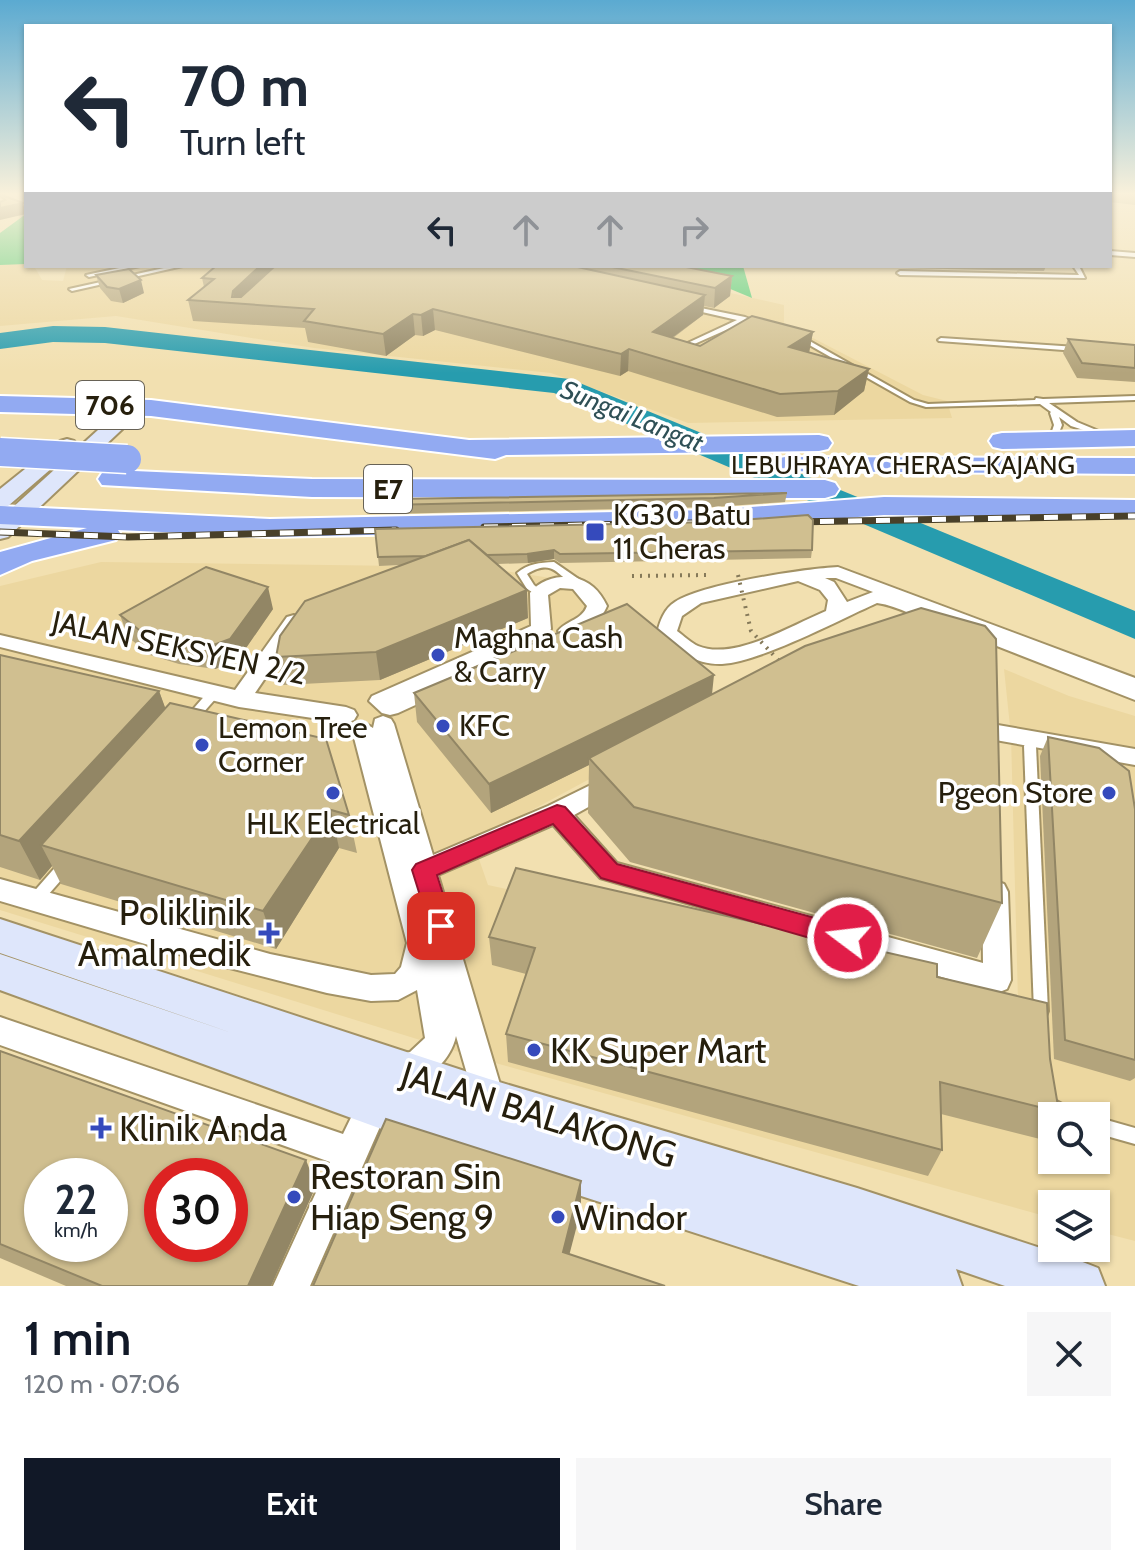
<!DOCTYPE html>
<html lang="en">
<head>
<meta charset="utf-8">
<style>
	:root { --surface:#fff; --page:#f6f6f7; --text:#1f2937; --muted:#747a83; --accent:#111827 }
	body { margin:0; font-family:Cabin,sans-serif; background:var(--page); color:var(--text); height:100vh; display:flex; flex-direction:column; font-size:30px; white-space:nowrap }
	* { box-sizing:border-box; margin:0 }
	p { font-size:26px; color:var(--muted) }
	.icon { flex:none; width:44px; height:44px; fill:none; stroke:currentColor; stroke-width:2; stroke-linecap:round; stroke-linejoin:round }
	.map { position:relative; height:1286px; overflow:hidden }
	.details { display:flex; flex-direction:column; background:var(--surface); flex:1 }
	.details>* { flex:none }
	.guide { position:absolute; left:24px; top:24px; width:1088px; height:244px; border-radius:0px; box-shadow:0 2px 6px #0004; background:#fff; color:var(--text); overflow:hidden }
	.buttons { position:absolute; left:1038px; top:1102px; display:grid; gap:16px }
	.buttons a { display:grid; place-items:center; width:72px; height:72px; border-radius:0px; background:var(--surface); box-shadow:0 2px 6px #0004; font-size:40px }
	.speed { position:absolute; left:24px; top:1158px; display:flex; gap:16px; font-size:40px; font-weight:700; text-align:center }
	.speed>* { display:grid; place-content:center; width:104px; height:104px; border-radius:50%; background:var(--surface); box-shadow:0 2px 6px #0004; line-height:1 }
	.speed small { font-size:20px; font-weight:400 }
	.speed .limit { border:12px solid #d22; background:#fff; color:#111 }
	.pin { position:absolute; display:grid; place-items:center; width:68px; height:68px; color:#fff; margin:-34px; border-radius:16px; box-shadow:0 4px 12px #0006 }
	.me { position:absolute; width:88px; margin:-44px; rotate:285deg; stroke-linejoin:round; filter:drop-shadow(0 0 6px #0008) }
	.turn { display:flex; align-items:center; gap:28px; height:168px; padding:0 24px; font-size:36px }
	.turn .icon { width:104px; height:104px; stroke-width:2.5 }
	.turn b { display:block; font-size:56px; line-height:68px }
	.lanes { display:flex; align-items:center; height:76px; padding:0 24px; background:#0003; justify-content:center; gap:40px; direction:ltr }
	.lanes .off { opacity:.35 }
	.round { display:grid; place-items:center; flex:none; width:84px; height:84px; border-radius:0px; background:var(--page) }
	.overview { display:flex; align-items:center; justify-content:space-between; height:136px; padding:0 24px }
	h1 { font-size:48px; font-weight:600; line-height:60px; color:var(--accent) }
	.button { display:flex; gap:16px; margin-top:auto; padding:16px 24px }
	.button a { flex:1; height:92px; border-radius:0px; background:var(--accent); color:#fff; font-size:32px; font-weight:600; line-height:92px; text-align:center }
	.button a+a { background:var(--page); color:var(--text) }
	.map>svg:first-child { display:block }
	.built { fill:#ecd7a0; fill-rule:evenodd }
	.forest { fill:#4dcb71 }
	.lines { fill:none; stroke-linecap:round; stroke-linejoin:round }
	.river { fill:#279cae; fill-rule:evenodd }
	.lane-casing { stroke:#a39265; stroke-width:4 }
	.street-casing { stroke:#a39265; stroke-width:4 }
	.secondary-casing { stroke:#a39265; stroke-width:4 }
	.highway-casing { stroke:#fff; stroke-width:4 }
	.path { stroke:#857959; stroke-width:4; stroke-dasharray:2 6; stroke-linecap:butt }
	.lane { fill:#fff; fill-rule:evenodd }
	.street { fill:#fff; fill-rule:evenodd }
	.secondary { fill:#dee6fb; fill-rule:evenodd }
	.highway { fill:#92aaf2; fill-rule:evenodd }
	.rail-casing { stroke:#494029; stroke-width:7 }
	.rail { stroke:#fff; stroke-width:5; stroke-dasharray:14; stroke-linecap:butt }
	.highway-bridge-casing { stroke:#fff; stroke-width:31; stroke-linecap:butt }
	.path-bridge { stroke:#857959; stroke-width:4; stroke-dasharray:2 6; stroke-linecap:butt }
	.highway-bridge { stroke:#92aaf2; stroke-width:28 }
	.wall { fill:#b3a47c }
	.shaded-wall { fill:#928665 }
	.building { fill:#d0bf90; stroke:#928665; stroke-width:2; fill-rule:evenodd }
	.route { fill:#e11d48; stroke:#92132f; stroke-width:2 }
	.poi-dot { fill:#354abc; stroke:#fff; stroke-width:3 }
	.labels { text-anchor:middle; stroke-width:7; stroke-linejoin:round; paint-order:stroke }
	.far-water-label { font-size:26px; font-style:italic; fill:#2f5056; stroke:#fff }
	.far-street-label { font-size:26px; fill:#261f0d; stroke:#fff }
	.shield { fill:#fff; stroke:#676256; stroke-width:2 }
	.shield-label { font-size:28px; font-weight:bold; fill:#261f0d }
	.poi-label { font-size:30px; fill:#261f0d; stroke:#fff; text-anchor:start }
	.street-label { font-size:30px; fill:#261f0d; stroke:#fff }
	.near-poi-label { font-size:36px; fill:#261f0d; stroke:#fff; text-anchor:start }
	.near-street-label { font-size:36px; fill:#261f0d; stroke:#fff }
</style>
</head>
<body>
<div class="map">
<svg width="1135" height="1286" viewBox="0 0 1135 1286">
	<rect width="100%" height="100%" fill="#f2e0b0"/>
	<g class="built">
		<polygon points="26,262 26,266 34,266 42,280 63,281 67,266 662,266 704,287 784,305 784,323 923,395 947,401 952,418 688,423 551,373 314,348 116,316 0,326 0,265"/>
		<path d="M101,562L478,567L577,582L723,707L473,842L488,885L1018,1001L1011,736L1004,669L1069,696L1135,716V1241L1096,1231V1204H1052V1218L488,1061L0,910V586ZM1052,1116H1096V1160H1052Z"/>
	</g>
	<g class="forest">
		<polygon points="26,214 26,264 0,265 0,233"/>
		<polygon points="675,266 743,266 752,298"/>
	</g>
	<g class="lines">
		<polygon class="river" points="53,326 105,327 570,379 1135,611 1135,639 554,393 105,343 53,342 0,349 0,333"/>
		<defs>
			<g id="lane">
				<polygon points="1110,251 1135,253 1135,257 1110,255"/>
				<polygon points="129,266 140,266 89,277 86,275"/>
				<polygon points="173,266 183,266 72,291 69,289"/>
				<polygon points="1073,266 1079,266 1085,278 900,275 897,273 900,271 1079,275"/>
				<polygon points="691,306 745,317 760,323 757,325 744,322 683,349 679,349 679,347 737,320 689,309 688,308"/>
				<polygon points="799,335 914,400 928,404 1035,400 1036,398 1043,399 1135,396 1135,400 1049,403 1077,422 1106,434 1102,436 1071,426 1059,417 1062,425 1058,435 1044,440 1040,438 1051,434 1054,425 1050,413 1051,412 1040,404 926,407 910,402 797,338 796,337"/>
				<polygon points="941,338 1077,347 1080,349 1077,351 939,341 938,340"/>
				<path d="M554,562L580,580L582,582L580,584C558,584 558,555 527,574L534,585L544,593L539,596L527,589L517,573C529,563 539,563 554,562Z"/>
				<polygon points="213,690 218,694 217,697 195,722 187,722 186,719 187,716 209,691"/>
				<polygon points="1030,742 1034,743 1036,746 1048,1011 1046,1016 1041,1018 1036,1016 1034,1011 1024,746 1026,743"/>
				<polygon points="64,862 69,863 70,867 69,871 41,903 36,905 31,903 29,899 31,895 59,863"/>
				<path d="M1051,1098L1073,1110L1075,1116C1063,1116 1049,1119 1043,1106L1045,1100Z"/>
				<polygon points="1096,1117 1135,1128 1135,1144 1096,1133"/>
			</g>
			<g id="street">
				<path d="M838,567L1135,678V700L966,634L965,628C955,624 949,625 940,623C918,620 900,606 877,603C839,620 760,662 722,664C699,665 671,651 657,633C660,621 664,609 675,602C702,584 803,569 838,567ZM825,578H836L873,592L847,602L834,582ZM798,581L820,590L828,600L826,611C792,625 734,661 698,646C691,643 684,636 677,631L682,616L701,603Z"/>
				<path d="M572,577C590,581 599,590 607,606C600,623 581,640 561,635L558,631C567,620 582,620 587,606L573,589L560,588L548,595L551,629L548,633L444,680L450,686L446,691L398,713L390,715L382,713L369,701L372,696L531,626L530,593C540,580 556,576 572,577Z"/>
				<polygon points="294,615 304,621 255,693 346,707 354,710 357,715 354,720 346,723 239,707 0,647 0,635 235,690 287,617"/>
				<path d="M383,716L391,719L394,724L433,855L548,806L611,775L619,778L623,784L619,790L574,815L617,863L983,963L982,892L986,884L995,881L1004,884L1008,892L1011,980L1007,989L997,993L600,878L553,825L438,875L505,1101L500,1112L489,1117L478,1112L456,1036C450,1064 420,1090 391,1079L387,1068L391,1057L410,1052L425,1038L417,990L398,1000L371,1001L327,993L206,962L0,901V879L270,954L371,975L395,974L401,967L407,943L352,730L355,725L363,722L373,728L375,719Z"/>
				<polygon points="992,724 1135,749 1135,765 984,738 981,732 984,726"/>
				<polygon points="0,1017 343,1134 363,1093 374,1088 385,1093 390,1104 310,1286 273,1286 330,1162 0,1045"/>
			</g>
			<g id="secondary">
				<polygon points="127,408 134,410 137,414 134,418 8,537 0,539 0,519 120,410"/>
				<polygon points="67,439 74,441 77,445 74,449 8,506 0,508 0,489 60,441"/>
				<polygon points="0,919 489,1079 857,1188 1080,1261 1098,1268 1105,1286 1005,1286 956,1269 962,1286 859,1286 442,1151 0,990 0,954 235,1034 0,953"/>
			</g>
			<g id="highway">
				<polygon points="0,396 151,400 469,440 819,435 828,437 832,443 828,449 819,451 506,455 495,459 151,416 0,412"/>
				<polygon points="1135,430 1135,446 1002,449 993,447 989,441 993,435 1002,433"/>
				<polygon points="785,457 1135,458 1135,474 775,471 771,465 775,459"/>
				<polygon points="112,470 312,479 825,480 835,483 839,489 835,495 825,498 312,497 102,485 98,479 102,473"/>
				<polygon points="884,497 1135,500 1135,518 884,515 713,528 270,537 118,530 120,533 116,540 32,561 0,575 0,552 87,528 0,524 0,506 270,519 713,510"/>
			</g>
		</defs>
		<use href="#lane" class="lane-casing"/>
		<use href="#street" class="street-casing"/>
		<use href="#secondary" class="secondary-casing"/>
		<use href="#highway" class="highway-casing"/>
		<polyline class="path" points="632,576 706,575"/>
		<use href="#lane" class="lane"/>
		<use href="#street" class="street"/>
		<use href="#secondary" class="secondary"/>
		<use href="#highway" class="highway"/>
		<defs>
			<g id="rail">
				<polyline points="792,522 1135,516"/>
				<polyline points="484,527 692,523"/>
				<polyline points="0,532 128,537 396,530"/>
			</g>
		</defs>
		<use href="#rail" class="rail-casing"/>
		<use href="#rail" class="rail"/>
		<defs>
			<polyline id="highway-bridge" points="0,452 127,459"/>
		</defs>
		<use href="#highway-bridge" class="highway-bridge-casing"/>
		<polyline class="path-bridge" points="738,575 751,631 781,663"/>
		<use href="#highway-bridge" class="highway-bridge"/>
	</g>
	<g class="wall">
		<polygon points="1110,193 1135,193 1135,205 1110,202"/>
		<polygon points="216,266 681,266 732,276 730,296 714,308 704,306 703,315 673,338 700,346 813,332 809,352 869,369 864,391 834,415 777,417 628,371 620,376 435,330 423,336 415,335 386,356 308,342 305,328 193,321 188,300 204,287 202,278"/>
		<polygon points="899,266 1046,266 1044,271 900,268"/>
		<polygon points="96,275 144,293 123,303 111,301 100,288"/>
		<polygon points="1068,339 1135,345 1135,382 1077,378 1063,353"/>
		<polygon points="787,493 785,502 713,507 388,514 387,505"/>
		<polygon points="375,529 812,550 811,558 560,563 554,559 528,563 497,564 528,618 380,680 283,685 276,657 401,565 379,566"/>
		<polygon points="273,609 237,661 215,669 179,664 150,655 128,637 120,615"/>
		<polygon points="0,655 159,691 165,708 349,815 357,853 339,848 276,949 61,884 52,866 40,880 0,867"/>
		<polygon points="414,693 712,695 1002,903 977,958 630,862 588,813 589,765 491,813 417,722"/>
		<polygon points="1048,737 1135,809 1135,1078 1130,1081 1054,1059 1040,756"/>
		<polygon points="489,937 937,977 1050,1059 1059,1112 1056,1116 1052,1116 1052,1122 1040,1139 941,1114 942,1150 928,1176 508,1062 506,1034 526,974 492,965"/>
		<polygon points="0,1051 316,1186 271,1286 66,1286 0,1258"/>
	</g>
	<g class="shaded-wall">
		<polygon points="23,203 26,214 0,220 0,208"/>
		<polygon points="260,266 284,266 234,303 233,291"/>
		<polygon points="732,276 730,296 714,308 715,288"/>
		<polygon points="141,280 144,293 123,303 119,289"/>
		<polygon points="705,295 703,315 651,353 653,332"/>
		<polygon points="433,309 435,330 423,336 421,315"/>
		<polygon points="413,314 415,335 386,356 383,334"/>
		<polygon points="813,332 809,353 789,347"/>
		<polygon points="629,349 628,371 620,376 621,354"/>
		<polygon points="869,369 864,391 834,415 838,391"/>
		<polygon points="554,550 554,559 528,563 527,554"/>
		<polygon points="268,587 273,609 237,661 215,669 208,647"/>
		<polygon points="527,590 528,618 380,680 376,652"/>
		<polygon points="714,675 711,704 589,758 589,765 491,813 489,784"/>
		<polygon points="159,691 173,729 41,845 52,866 40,880 19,841"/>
		<polygon points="331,810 339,848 276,949 263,911"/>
		<polygon points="306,1160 316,1186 271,1286 248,1286"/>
		<polygon points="581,1181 581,1210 563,1279 563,1252"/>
	</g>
	<g class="building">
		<polygon points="0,193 6,195 2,195 23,203 0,208 0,202 5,200 0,196"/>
		<polygon points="216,266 260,266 233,291 232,297 241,297 275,266 573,266 705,295 653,332 700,346 752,316 813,332 789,347 869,369 838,391 780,394 629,349 621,354 433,309 421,315 413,314 383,334 304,321 314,309 188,300 214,279 202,278"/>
		<polygon points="607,266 681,266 732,276 715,288"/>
		<polygon points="129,269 141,280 119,289 107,287 96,275"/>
		<polygon points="1068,339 1135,345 1135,368 1082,363"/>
		<polygon points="787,493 714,498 387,505 391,499"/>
		<polygon points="808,515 813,520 812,550 560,554 554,550 527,554 487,555 469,540 426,556 378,557 375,529 714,522"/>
		<polygon points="469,540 527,590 376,652 276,657 280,636 305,601"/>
		<polygon points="206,567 268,587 230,639 208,647 172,642 143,633 120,615"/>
		<polygon points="627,604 714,675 489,784 414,693"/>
		<polygon points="921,608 985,626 996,639 1002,903 634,807 589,758 805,646"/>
		<polygon points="0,655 159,691 19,841 0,835"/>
		<polygon points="170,703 326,739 349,815 331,810 263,911 41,845"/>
		<polygon points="1048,737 1099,748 1129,771 1135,809 1135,1060 1065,1040"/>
		<polygon points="516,868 937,964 937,977 1047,1003 1050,1059 1059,1112 940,1082 942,1150 506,1034 535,948 489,937"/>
		<path d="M0,1051L306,1160L248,1286H102L0,1244ZM42,1176H110V1244H42ZM162,1176H230V1244H162Z"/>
		<polygon points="386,1119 581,1181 563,1252 665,1286 313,1286"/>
	</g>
	<linearGradient id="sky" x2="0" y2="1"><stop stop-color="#5baad1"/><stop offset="0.52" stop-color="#f9f1db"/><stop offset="1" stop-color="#f9f1db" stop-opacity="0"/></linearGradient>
	<rect width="1135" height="373" fill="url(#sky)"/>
	<polygon class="route" points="557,805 565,807 617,864 848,927 857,930 861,938 857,945 848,949 601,878 553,824 437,875 453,926 450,934 441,937 432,934 412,870 416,864"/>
	<g class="poi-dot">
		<rect x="585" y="522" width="20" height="20" rx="4"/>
		<circle cx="438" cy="655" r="8"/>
		<circle cx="443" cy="726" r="8"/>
		<circle cx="202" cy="745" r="8"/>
		<circle cx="333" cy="793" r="8"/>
		<circle cx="1109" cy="793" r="8"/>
		<path d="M265 921h8v8h8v8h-8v8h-8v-8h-8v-8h8z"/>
		<circle cx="534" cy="1050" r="8"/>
		<path d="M97 1116h8v8h8v8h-8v8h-8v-8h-8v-8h8z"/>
		<circle cx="294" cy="1197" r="8"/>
		<circle cx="558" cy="1217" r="8"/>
	</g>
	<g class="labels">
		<g class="far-water-label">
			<text transform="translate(632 416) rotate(22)" y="9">Sungai Langat</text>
		</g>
		<g class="far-street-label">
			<text x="903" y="474">LEBUHRAYA CHERAS–KAJANG</text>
		</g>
		<g class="shield">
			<rect x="76" y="381" width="68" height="48" rx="6"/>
			<rect x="364" y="465" width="48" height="48" rx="6"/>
		</g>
		<g class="shield-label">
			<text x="110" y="415">706</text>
			<text x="388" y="499">E7</text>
		</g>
		<g class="poi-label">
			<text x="613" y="525">KG30 Batu<tspan x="613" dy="34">11 Cheras</tspan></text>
			<text x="454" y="648">Maghna Cash<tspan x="454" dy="34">&amp; Carry</tspan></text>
			<text x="459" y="736">KFC</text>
			<text x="218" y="738">Lemon Tree<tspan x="218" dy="34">Corner</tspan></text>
			<text x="1093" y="803" text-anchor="end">Pgeon Store</text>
			<text x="333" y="834" text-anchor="middle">HLK Electrical</text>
		</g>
		<g class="street-label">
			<text transform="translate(179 648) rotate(12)" y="10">JALAN SEKSYEN 2/2</text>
		</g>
		<g class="near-poi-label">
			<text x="251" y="925" text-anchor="end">Poliklinik<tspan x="251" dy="41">Amalmedik</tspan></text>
			<text x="550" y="1063">KK Super Mart</text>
			<text x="119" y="1141">Klinik Anda</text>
			<text x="310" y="1189">Restoran Sin<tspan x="310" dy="41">Hiap Seng 9</tspan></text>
			<text x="574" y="1230">Windor</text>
		</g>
		<g class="near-street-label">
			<text transform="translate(539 1114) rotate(17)" y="13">JALAN BALAKONG</text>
		</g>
	</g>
</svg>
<div class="buttons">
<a><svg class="icon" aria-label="search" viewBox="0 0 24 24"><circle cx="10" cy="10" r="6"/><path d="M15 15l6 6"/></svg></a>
<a><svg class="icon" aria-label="layers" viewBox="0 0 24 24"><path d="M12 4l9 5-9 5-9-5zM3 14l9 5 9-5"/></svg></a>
</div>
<div class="speed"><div>22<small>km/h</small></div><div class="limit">30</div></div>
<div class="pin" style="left:441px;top:926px;background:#d93025"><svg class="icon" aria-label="arrive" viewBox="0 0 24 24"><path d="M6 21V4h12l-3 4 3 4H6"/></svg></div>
<svg class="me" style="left:848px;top:938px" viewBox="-20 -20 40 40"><circle r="17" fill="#e11d48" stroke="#fff" stroke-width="3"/><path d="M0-11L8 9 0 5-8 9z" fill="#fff"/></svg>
<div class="guide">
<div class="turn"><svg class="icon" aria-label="left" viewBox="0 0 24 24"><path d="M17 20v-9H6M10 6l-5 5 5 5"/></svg><div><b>70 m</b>Turn left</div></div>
<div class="lanes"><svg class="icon" aria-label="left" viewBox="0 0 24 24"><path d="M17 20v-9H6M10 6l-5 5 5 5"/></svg><svg class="icon off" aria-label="ahead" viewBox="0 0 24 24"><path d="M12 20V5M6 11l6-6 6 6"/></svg><svg class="icon off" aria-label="ahead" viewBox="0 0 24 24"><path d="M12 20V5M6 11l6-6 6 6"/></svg><svg class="icon off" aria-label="right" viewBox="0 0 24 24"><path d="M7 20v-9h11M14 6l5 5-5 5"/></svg></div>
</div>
</div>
<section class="details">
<div class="overview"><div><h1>1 min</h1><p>120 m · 07:06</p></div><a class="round"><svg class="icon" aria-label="close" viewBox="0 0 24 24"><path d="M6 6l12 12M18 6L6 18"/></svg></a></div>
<div class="button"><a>Exit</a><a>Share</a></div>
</section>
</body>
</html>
